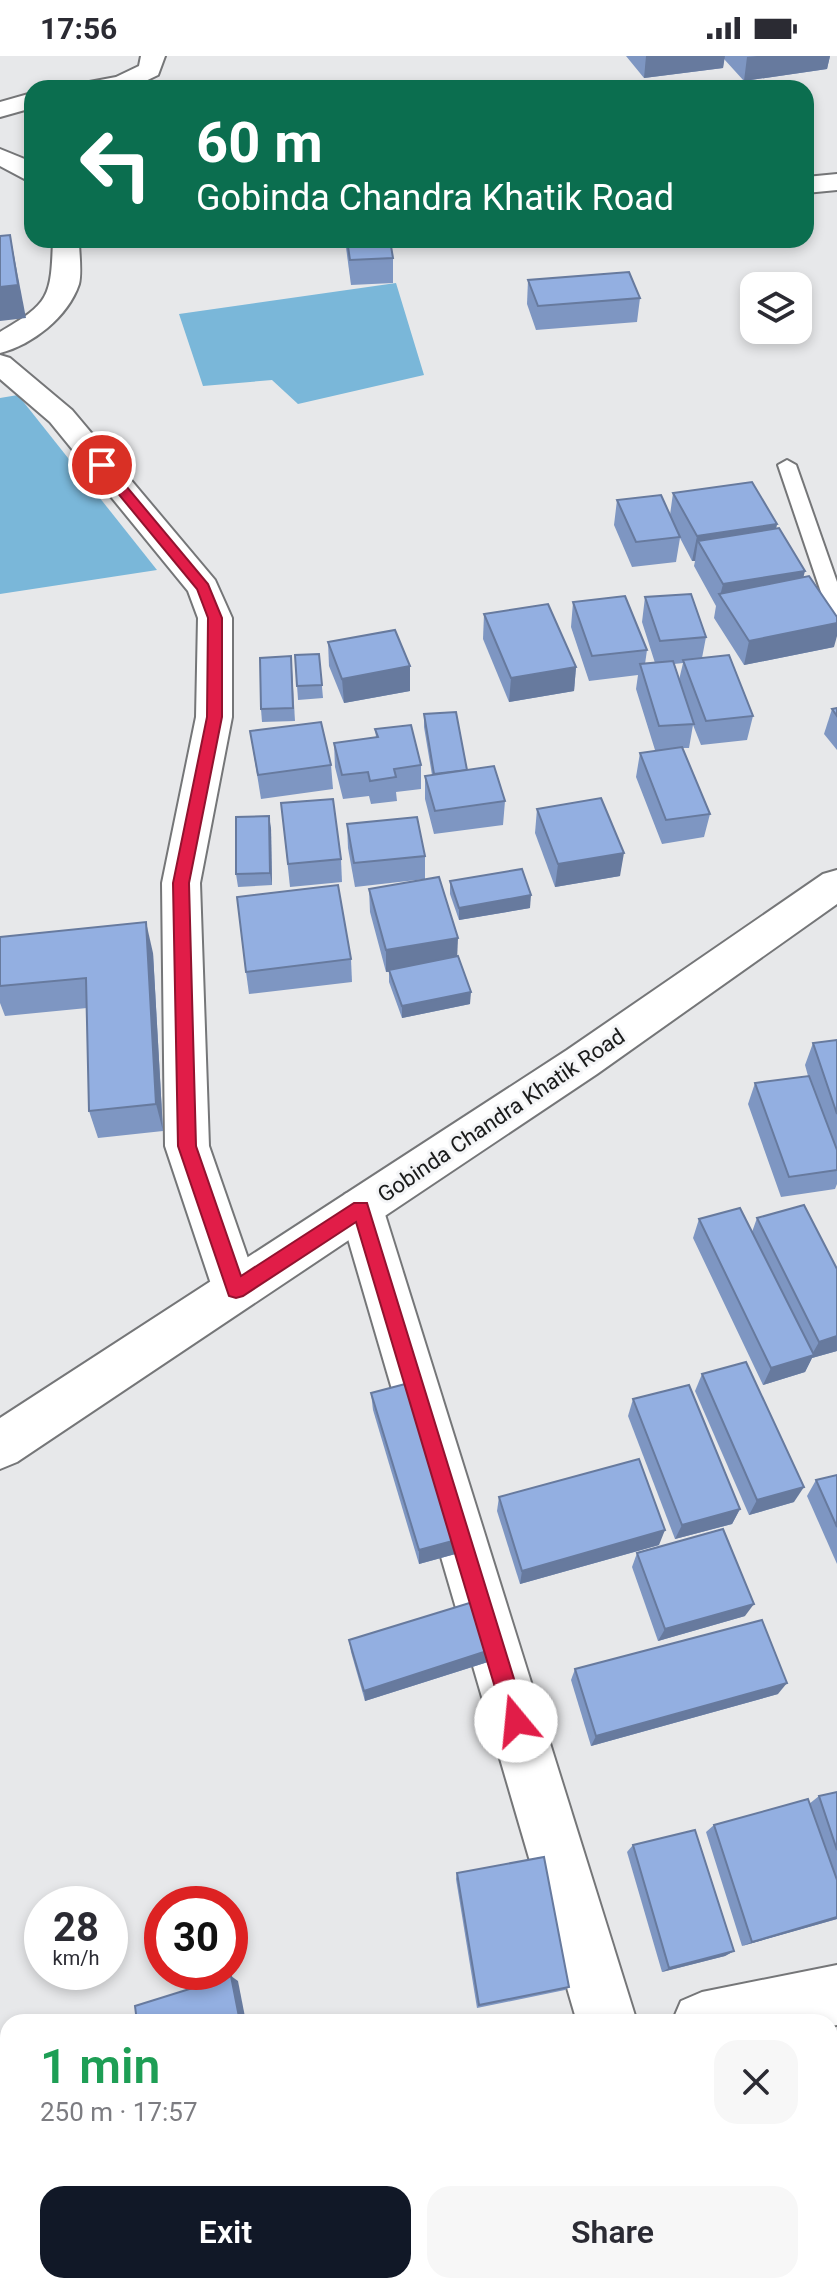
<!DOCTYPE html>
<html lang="en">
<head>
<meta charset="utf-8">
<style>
	:root { --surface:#fff; --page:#f7f7f7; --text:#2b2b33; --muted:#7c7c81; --accent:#111827 }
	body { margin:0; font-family:Roboto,sans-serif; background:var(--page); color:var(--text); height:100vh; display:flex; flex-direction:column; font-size:30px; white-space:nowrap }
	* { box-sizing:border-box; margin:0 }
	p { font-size:26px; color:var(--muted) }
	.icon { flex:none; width:44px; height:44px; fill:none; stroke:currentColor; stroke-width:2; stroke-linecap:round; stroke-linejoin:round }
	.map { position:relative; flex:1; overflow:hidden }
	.side { position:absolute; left:0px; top:1958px; width:838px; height:280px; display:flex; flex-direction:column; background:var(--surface); border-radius:24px 24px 0 0; box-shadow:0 4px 12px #0003 }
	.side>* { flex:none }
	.top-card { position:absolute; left:24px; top:24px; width:790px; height:168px; border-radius:24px; box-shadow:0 4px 12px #0003; background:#0b6e4f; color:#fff; overflow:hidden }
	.controls { position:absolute; left:740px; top:216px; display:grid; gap:16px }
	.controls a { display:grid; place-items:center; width:72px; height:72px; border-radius:16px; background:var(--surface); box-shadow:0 4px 12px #0003; font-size:40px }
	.speed { position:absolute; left:24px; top:1830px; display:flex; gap:16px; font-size:40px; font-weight:700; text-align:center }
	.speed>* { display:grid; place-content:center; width:104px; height:104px; border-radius:50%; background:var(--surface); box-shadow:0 4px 12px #0003; line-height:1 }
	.speed small { font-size:20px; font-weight:400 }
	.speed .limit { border:12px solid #d22; background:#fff; color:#111 }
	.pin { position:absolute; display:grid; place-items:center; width:68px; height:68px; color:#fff; margin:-34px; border:4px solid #fff; border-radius:50%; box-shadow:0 2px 8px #0007 }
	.me { position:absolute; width:88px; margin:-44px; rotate:343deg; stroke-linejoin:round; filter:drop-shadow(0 0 6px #0008) }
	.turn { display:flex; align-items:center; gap:28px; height:168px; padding:0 40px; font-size:36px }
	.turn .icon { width:104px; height:104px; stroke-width:2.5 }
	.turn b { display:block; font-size:56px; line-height:68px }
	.round { display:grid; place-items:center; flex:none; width:84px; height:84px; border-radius:24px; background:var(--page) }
	.overview { display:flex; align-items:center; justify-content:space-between; height:136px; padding:0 40px }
	h1 { font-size:48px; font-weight:600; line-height:60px; color:#1e9e55 }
	.cta { display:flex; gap:16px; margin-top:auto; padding:16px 40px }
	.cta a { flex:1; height:92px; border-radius:24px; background:var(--accent); color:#fff; font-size:32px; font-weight:600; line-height:92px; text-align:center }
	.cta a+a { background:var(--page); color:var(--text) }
	.status { display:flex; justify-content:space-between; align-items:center; height:56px; padding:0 40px; background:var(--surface); direction:ltr }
	.status svg { height:22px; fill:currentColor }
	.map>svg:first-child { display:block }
	.water { fill:#7ab7d9 }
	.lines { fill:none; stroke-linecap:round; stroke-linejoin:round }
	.service-casing { stroke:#757678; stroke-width:4 }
	.minor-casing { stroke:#757678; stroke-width:4 }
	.tertiary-casing { stroke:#757678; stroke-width:4 }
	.secondary-casing { stroke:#757678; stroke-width:4 }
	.service { fill:#fff; fill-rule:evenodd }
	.minor { fill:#fff; fill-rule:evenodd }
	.tertiary { fill:#fff; fill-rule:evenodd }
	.secondary { fill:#fff; fill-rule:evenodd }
	.wall { fill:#7e96c2; fill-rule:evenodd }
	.shaded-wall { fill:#677a9e }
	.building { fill:#93afe1; stroke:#677a9e; stroke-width:2 }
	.route { fill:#e11d48; stroke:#92132f; stroke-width:2 }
	.labels { text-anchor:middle; stroke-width:6; stroke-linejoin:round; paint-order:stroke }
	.street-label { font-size:22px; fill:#1a1b1b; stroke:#f4f5f7 }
</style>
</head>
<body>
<div class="status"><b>17:56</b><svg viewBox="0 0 49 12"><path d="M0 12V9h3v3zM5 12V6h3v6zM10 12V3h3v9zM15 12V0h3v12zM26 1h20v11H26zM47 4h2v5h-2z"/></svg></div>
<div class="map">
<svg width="837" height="2238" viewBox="0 0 837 2238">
	<rect width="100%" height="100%" fill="#e7e8ea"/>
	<g class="water">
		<polygon points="396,227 424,319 298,348 272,324 203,330 179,258"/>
		<polygon points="18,339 157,514 0,538 0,342"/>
	</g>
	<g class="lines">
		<defs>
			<polygon id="service" points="787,404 796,409 837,526 837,560 827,554 778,409"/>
			<g id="minor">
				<polygon points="837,118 837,134 806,137 806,121"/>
				<polygon points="0,299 10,302 72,354 215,524 232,562 232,661 200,827 209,1090 259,1234 252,1248 236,1254 220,1248 213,1234 165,1090 162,827 196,661 198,562 188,535 50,366 0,323"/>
				<polygon points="361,1133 377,1138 383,1152 637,1966 577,1966 339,1152 345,1138"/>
				<polygon points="837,1909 837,1969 830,1970 830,1966 672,1966 681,1945 702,1936"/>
				<polygon points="224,2230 320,2230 317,2238 221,2238"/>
				<polygon points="503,2230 567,2230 569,2238 505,2238"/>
			</g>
			<g id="tertiary">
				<polygon points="141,0 165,0 158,19 131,32 80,32 84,27 116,21 139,10"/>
				<polygon points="32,37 32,52 0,61 0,46"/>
				<polygon points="0,93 32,106 32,127 0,110"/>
				<path d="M53,184H79C79,197 82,216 79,228C68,261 32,289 0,297V276C50,247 51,241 53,184Z"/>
			</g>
			<polygon id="secondary" points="837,814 837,848 597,1018 17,1406 0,1413 0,1362 567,994 823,818"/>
		</defs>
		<use href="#service" class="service-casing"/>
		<use href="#minor" class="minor-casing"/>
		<use href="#tertiary" class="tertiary-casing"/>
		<use href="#secondary" class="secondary-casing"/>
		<use href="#service" class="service"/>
		<use href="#minor" class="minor"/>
		<use href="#tertiary" class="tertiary"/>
		<use href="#secondary" class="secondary"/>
	</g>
	<g class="wall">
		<polygon points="626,0 830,0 827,13 744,25 724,3 723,12 644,22"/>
		<polygon points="345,184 390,184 393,202 393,227 351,229"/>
		<polygon points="528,224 640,242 637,266 536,274 527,248"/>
		<polygon points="673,437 777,468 776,472 803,521 834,591 744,609 714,562 716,550 694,510 695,505 692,505 680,482 676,506 632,511 614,469 617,444 670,459"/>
		<path d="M645,541L706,581L702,602L753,660L747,684L701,689L693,669L689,692H682L710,758L704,781L662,788L636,721L640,697L665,694H655L636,633L638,619L589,625L571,571L573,546L647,594L645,608L655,607L642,566ZM683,607L679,624L674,608Z"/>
		<polygon points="484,558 576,611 574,635 509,646 483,583"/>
		<polygon points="328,586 410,610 410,635 344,647 329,610"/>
		<polygon points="319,598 323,642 298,644 295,599"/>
		<polygon points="292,614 295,665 262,666 261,653"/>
		<polygon points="837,652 837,694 824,678 832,653"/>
		<polygon points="424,658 467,714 505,745 503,769 434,778 425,743 425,720 432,719 424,671"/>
		<polygon points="375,673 421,709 421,733 396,736 397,745 371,748 369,740 343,743 335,711 334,687 376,681"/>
		<polygon points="250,675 331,709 333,733 261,743"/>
		<polygon points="281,747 341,803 342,826 290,831"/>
		<polygon points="537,753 620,820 555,831 535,777"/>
		<polygon points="347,768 425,800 425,823 355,831 348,792"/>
		<polygon points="271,772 272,829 238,831 236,818"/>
		<polygon points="450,825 530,852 459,864 450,838"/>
		<polygon points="369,833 457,900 470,948 402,962 389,926 389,916 386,916 370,856"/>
		<polygon points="0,881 153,897 163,1075 98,1082 89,1055 87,952 5,960 0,947"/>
		<polygon points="351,903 352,926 249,938 246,916"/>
		<polygon points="837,984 837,1128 835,1133 781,1141 748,1048 755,1027 808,1020 805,1009 813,987"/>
		<polygon points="757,1162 837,1213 837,1295 812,1302 805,1316 763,1329 693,1182 699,1163 752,1176"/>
		<polygon points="702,1318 794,1446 749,1459 695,1335"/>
		<polygon points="371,1337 460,1483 459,1497 419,1508 373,1354"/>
		<polygon points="633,1343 740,1453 732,1468 675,1483 628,1360"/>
		<polygon points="837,1419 837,1508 807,1440 816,1424"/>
		<polygon points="499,1441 659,1489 520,1528 497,1455"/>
		<polygon points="637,1497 745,1560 658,1585 632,1511"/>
		<polygon points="349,1584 493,1593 491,1605 365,1645 351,1596"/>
		<polygon points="575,1613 778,1638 591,1690 571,1624"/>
		<polygon points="837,1736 837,1863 742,1890 706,1776 714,1769 809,1748 819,1740"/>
		<polygon points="633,1789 734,1895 725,1900 662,1916 627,1796"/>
		<polygon points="457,1817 569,1931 565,1934 477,1952 456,1823"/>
		<polygon points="617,2230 740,2230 742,2238 619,2238"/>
		<polygon points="480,2234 482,2238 461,2238"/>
	</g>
	<g class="shaded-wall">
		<polygon points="646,0 725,0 723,12 644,22"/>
		<polygon points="757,0 830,0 827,13 744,25 747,1"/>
		<polygon points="10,179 26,262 0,265 0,231"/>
		<polygon points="777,468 772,493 698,485 695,505 692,505 697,480"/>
		<polygon points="805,515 799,539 720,540 723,528"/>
		<polygon points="837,567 837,580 834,591 744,609 749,585"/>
		<polygon points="410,610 410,635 344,647 342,623"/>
		<polygon points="576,611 574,635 509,646 511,622"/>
		<polygon points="269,760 271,772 272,829 270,817"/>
		<polygon points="624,797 620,820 555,831 558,808"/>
		<polygon points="531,839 530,852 459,864 459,852"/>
		<polygon points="146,866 153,897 163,1075 156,1048"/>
		<polygon points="458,882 457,905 386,916 386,894"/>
		<polygon points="471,936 470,948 402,962 402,950"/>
		<polygon points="837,1280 837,1295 812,1302 805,1316 763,1329 771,1312 811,1300 819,1286"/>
		<polygon points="804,1431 794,1446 749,1459 757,1444"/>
		<polygon points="740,1453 732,1468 675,1483 682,1469"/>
		<polygon points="665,1474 659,1489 520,1528 522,1515"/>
		<polygon points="460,1483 459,1497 419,1508 419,1494"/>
		<polygon points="754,1548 745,1560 658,1585 665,1573"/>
		<polygon points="493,1593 491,1605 365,1645 364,1635"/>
		<polygon points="787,1627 778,1638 591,1690 596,1680"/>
		<polygon points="837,1861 837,1863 742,1890 752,1886"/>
		<polygon points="734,1895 725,1900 662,1916 669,1912"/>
		<polygon points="231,1920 238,1925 246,1966 240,1966"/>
	</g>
	<g class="building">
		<polygon points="10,179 18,229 0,231 0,180"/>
		<polygon points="347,184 390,184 393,202 350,204"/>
		<polygon points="629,216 640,242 538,250 528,224"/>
		<polygon points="752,426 777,468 697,480 673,437"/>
		<polygon points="661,439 680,481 636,486 617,444"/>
		<polygon points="779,472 805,515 723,528 698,485"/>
		<polygon points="809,520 837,561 837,567 749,585 719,538"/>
		<polygon points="691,538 706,581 660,585 645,541"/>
		<polygon points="625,540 647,594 592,600 573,546"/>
		<polygon points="548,548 576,611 511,622 484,558"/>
		<polygon points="395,574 410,610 342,623 328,586"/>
		<polygon points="319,598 322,629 297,630 295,599"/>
		<polygon points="729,599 753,660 706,665 683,604"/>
		<polygon points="291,600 293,652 261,653 260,602"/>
		<polygon points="673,605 694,668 659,670 640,608"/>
		<polygon points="837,652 837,660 832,653"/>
		<polygon points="456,656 467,714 434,718 424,658"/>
		<polygon points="321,666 331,709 258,719 250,675"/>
		<polygon points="411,669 421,709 394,713 396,721 370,725 368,716 342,719 334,687 378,681 375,673"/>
		<polygon points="682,691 710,758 666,764 640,697"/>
		<polygon points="494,710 505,745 435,755 425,720"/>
		<polygon points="601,742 624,797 558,808 537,753"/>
		<polygon points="333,743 341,803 288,808 281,747"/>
		<polygon points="269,760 270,817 236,818 236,761"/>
		<polygon points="417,761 425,800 354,807 347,768"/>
		<polygon points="522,813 531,839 459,852 450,825"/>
		<polygon points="439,821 458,882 386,894 369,833"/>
		<polygon points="338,829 351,903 246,916 237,841"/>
		<polygon points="146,866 156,1048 89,1055 86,922 0,930 0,881"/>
		<polygon points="458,900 471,936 402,950 389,914"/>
		<polygon points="837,984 837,1058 813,987"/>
		<polygon points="809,1020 837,1094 837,1114 789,1121 755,1027"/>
		<polygon points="804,1149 837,1213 837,1280 819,1286 757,1162"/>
		<polygon points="740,1152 814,1299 771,1312 699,1163"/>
		<polygon points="746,1306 804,1431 757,1444 702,1318"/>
		<polygon points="409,1327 460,1483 419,1494 371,1337"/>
		<polygon points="689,1329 740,1453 682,1469 633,1343"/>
		<polygon points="639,1403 665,1474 522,1515 499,1441"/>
		<polygon points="837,1419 837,1471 816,1424"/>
		<polygon points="723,1473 754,1548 665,1573 637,1497"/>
		<polygon points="476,1545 493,1593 364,1635 349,1584"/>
		<polygon points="762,1564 787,1627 596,1680 575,1613"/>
		<polygon points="837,1736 837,1794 819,1740"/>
		<polygon points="808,1743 837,1824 837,1861 752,1886 714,1769"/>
		<polygon points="695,1774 734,1895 669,1912 633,1789"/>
		<polygon points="544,1801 569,1931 479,1949 457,1817"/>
		<polygon points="231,1920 240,1966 137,1966 135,1950"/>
		<polygon points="640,2230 740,2230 742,2238 624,2238 623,2234"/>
	</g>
	<polygon class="route" points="97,406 106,406 208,528 222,562 222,661 189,827 196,1090 241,1220 354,1147 367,1147 527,1665 524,1673 516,1676 508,1673 505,1665 356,1166 243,1240 236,1242 229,1240 178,1090 173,827 207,661 208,562 197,533 97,412"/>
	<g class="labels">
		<g class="street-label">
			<text transform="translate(501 1059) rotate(-34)" y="8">Gobinda Chandra Khatik Road</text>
		</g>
	</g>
</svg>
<div class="controls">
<a><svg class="icon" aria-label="layers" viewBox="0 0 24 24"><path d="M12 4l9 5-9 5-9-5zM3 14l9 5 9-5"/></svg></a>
</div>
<div class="speed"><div>28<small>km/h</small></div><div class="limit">30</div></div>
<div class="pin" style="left:102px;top:409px;background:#d93025"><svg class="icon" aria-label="arrive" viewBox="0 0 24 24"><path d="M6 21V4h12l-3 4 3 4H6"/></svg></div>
<svg class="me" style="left:516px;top:1665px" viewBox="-20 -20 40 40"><circle r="19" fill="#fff"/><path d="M0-13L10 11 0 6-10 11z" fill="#e11d48"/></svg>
<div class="top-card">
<div class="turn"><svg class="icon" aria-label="left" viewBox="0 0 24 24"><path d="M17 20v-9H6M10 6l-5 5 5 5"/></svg><div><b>60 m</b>Gobinda Chandra Khatik Road</div></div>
</div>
<section class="side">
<div class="overview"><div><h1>1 min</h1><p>250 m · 17:57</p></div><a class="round"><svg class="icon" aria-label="close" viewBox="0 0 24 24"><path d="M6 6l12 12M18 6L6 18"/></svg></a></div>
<div class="cta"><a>Exit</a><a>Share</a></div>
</section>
</div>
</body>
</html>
